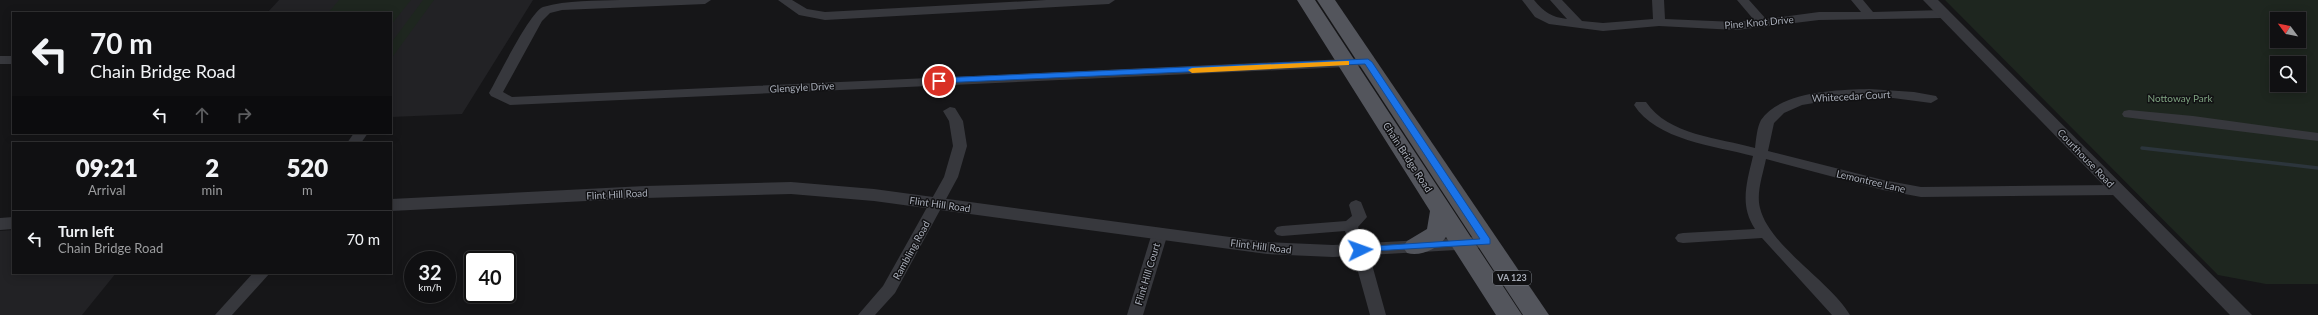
<!DOCTYPE html>
<html lang="en">
<head>
<meta charset="utf-8">
<style>
	:root { --surface:#101012; --page:#1e1e20; --text:#f1f3f6; --muted:#9c9d9f; --line:#303032 }
	body { margin:0; font-family:Lato,sans-serif; background:var(--page); color:var(--text); height:100vh; display:flex; flex-direction:column; font-size:15px; white-space:nowrap }
	* { box-sizing:border-box; margin:0 }
	p { font-size:13px; color:var(--muted) }
	.icon { flex:none; width:22px; height:22px; fill:none; stroke:currentColor; stroke-width:2; stroke-linecap:round; stroke-linejoin:round }
	.map { position:relative; flex:1; overflow:hidden }
	.sheet { position:absolute; left:12px; top:142px; width:380px; height:132px; display:flex; flex-direction:column; background:var(--surface); border-radius:0px; box-shadow:0 2px 10px #0003,0 0 0 1px var(--line) }
	.sheet>* { flex:none }
	.banner { position:absolute; left:12px; top:12px; width:380px; height:122px; border-radius:0px; box-shadow:0 2px 10px #0003,0 0 0 1px var(--line); background:#101012; color:var(--text); overflow:hidden }
	.needle { width:26px; rotate:302deg }
	.tools { position:absolute; left:2270px; top:12px; display:grid; gap:8px }
	.tools a { display:grid; place-items:center; width:36px; height:36px; border-radius:0px; background:var(--surface); box-shadow:0 2px 10px #0003,0 0 0 1px var(--line); font-size:20px }
	.speed { position:absolute; left:404px; top:251px; display:flex; gap:8px; font-size:20px; font-weight:700; text-align:center }
	.speed>* { display:grid; place-content:center; width:52px; height:52px; border-radius:50%; background:var(--surface); box-shadow:0 2px 10px #0003,0 0 0 1px var(--line); line-height:1 }
	.speed small { font-size:10px; font-weight:400 }
	.speed .limit { border:2px solid #111; border-radius:6px; background:#fff; color:#111 }
	.pin { position:absolute; display:grid; place-items:center; width:34px; height:34px; color:#fff; margin:-17px; border:2px solid #fff; border-radius:50%; box-shadow:0 1px 4px #0007 }
	.me { position:absolute; width:44px; margin:-22px; rotate:87deg; stroke-linejoin:round; filter:drop-shadow(0 0 3px #0008) }
	.turn { display:flex; align-items:center; gap:14px; height:84px; padding:0 12px; font-size:18px }
	.turn .icon { width:52px; height:52px; stroke-width:2.5 }
	.turn b { display:block; font-size:28px; line-height:34px }
	.lanes { display:flex; align-items:center; height:38px; padding:0 12px; background:#0003; justify-content:center; gap:20px; direction:ltr }
	.lanes .off { opacity:.35 }
	.eta { display:flex; justify-content:space-evenly; align-items:center; height:68px; text-align:center }
	.eta b { font-size:24px; font-weight:800; line-height:28px }
	ul { padding:0; list-style:none }
	li { display:flex; align-items:center; gap:12px; height:56px; padding:0 12px; border-top:1px solid var(--line) }
	li div { flex:1 }
	li b { display:block; font-size:15px }
	li em { font-style:normal }
	.map>svg:first-child { display:block }
	.built { fill:#222225 }
	.green { fill:#1e261f; fill-rule:evenodd }
	.lines { fill:none; stroke-linecap:round; stroke-linejoin:round }
	.stream { stroke:#2c353c; stroke-width:3.5 }
	.minor { fill:#37383d; fill-rule:evenodd }
	.tertiary { fill:#37383d; fill-rule:evenodd }
	.primary { fill:#53555c; fill-rule:evenodd }
	.route { fill:#1a73e8; stroke:#114b97 }
	.slow { fill:#f59e0b }
	.labels { text-anchor:middle; stroke-width:3; stroke-linejoin:round; paint-order:stroke }
	.shield { fill:#111113; stroke:#7b7e86; stroke-width:1 }
	.shield-label { font-size:9px; font-weight:bold; fill:#a8adb8 }
	.street-label { font-size:10px; fill:#a8adb8; stroke:#111113 }
	.park-label { font-size:10px; fill:#7fa381; stroke:#111113 }
</style>
</head>
<body>
<div class="map">
<svg width="2318" height="315" viewBox="0 0 2318 315">
	<rect width="100%" height="100%" fill="#161618"/>
	<g class="built">
		<polygon points="279,0 533,0 462,114 391,117 391,13 267,13"/>
		<polygon points="13,230 13,273 116,273 82,315 0,315 0,231"/>
	</g>
	<g class="green">
		<polygon points="339,0 411,0 391,25 391,13 328,13"/>
		<polygon points="423,0 434,0 391,59 391,43"/>
		<path d="M1945,0H2318V284H2266L2218,275ZM2277,19H2299V41H2277ZM2277,63H2299V85H2277Z"/>
	</g>
	<g class="lines">
		<polyline class="stream" points="2142,148 2318,168"/>
		<g class="minor">
			<path d="M620,0H711L705,4L562,10L550,13L542,21L503,92L512,97L1368,58L1374,62L1368,66L510,105L491,96L489,93C498,77 530,12 543,7C567,0 596,1 620,0Z"/>
			<polygon points="778,0 792,0 807,9 825,12 1046,0 1115,0 1109,4 825,20 799,15"/>
			<path d="M1522,0H1534C1544,12 1551,17 1567,19L1550,0H1562L1582,21L1603,23L1653,19L1652,0H1664L1665,19L1736,22L1754,20L1737,0H1749L1766,19L1819,12H1861L1851,0H1863L1873,12L1943,10L1949,14L1943,18L1819,20L1736,30L1659,26L1603,31L1549,24L1535,17Z"/>
			<rect x="0" y="56" width="13" height="8"/>
			<path d="M1869,89L1914,92L1936,96L1938,99L1931,103L1893,98H1844L1802,105L1784,113L1774,123L1768,151L1883,180L1921,187L2117,185L2124,190L2117,195L1921,197L1883,190L1766,159C1763,174 1756,193 1760,208C1769,246 1830,281 1850,315H1832L1762,238L1683,243L1678,242L1675,238L1678,234L1683,233L1755,229C1739,205 1747,182 1753,156C1715,146 1656,140 1634,105L1636,102H1646C1668,135 1719,138 1755,148C1756,140 1757,127 1761,120C1781,91 1837,90 1869,89Z"/>
			<polygon points="950,107 955,108 963,121 967,146 958,177 895,293 875,315 858,315 883,286 944,177 953,146 949,121 943,111"/>
			<polygon points="2129,110 2193,116 2318,133 2318,141 2124,117 2122,114 2124,111"/>
			<polygon points="354,133 368,133 361,143 347,143"/>
			<polygon points="1356,200 1361,202 1367,217 1358,227 1368,250 1386,315 1370,315 1352,250 1345,231 1282,236 1277,235 1274,231 1277,227 1282,226 1346,221 1352,216 1349,205 1351,202"/>
			<polygon points="1160,228 1165,229 1168,233 1143,315 1127,315 1152,233 1155,229"/>
			<polygon points="253,273 270,273 232,315 215,315"/>
		</g>
		<g class="tertiary">
			<polygon points="1923,0 1938,0 2252,315 2230,315"/>
			<polygon points="791,182 874,189 1267,242 1333,245 1474,237 1481,239 1483,243 1481,247 1474,249 1333,257 1267,254 874,201 791,194 645,198 391,211 391,199 645,186"/>
			<polygon points="13,217 13,229 0,230 0,218"/>
		</g>
		<g class="primary">
			<path d="M1297,0H1315L1522,315H1496L1446,237C1438,249 1420,257 1407,253L1403,247L1407,241L1427,229L1430,211Z"/>
			<polygon points="1317,0 1335,0 1549,315 1523,315"/>
		</g>
	</g>
	<polygon class="route" points="1368,59 1372,62 1490,239 1490,244 1357,252 1357,248 1360,247 1480,239 1365,64 939,83 935,81 939,78"/>
	<polygon class="slow" points="1346,61 1349,61 1349,65 1192,73 1188,70 1192,68"/>
	<g class="labels">
		<rect class="shield" x="1493" y="271" width="38" height="14" rx="3"/>
		<g class="shield-label">
			<text x="1512" y="281">VA 123</text>
		</g>
		<g class="street-label">
			<text transform="translate(1759 22) rotate(-5)" y="4">Pine Knot Drive</text>
			<text transform="translate(802 87) rotate(-3)" y="4">Glengyle Drive</text>
			<text transform="translate(1851 96) rotate(-3)" y="4">Whitecedar Court</text>
			<text transform="translate(1408 157) rotate(57)" y="4">Chain Bridge Road</text>
			<text transform="translate(2086 158) rotate(46)" y="4">Courthouse Road</text>
			<text transform="translate(1871 181) rotate(13)" y="4">Lemontree Lane</text>
			<text transform="translate(617 194) rotate(-3)" y="4">Flint Hill Road</text>
			<text transform="translate(940 204) rotate(8)" y="4">Flint Hill Road</text>
			<text transform="translate(1261 246) rotate(7)" y="4">Flint Hill Road</text>
			<text transform="translate(911 250) rotate(-61)" y="4">Rambling Road</text>
			<text transform="translate(1147 274) rotate(-73)" y="4">Flint Hill Court</text>
		</g>
		<g class="park-label">
			<text x="2180" y="102">Nottoway Park</text>
		</g>
	</g>
</svg>
<div class="tools">
<a><svg class="needle" viewBox="-14 -14 28 28"><path d="M0-13l5 13h-10z" fill="#e53935"/><path d="M0 13l5-13h-10z" fill="#9c9d9f"/></svg></a>
<a><svg class="icon" aria-label="search" viewBox="0 0 24 24"><circle cx="10" cy="10" r="6"/><path d="M15 15l6 6"/></svg></a>
</div>
<div class="speed"><div>32<small>km/h</small></div><div class="limit">40</div></div>
<div class="pin" style="left:939px;top:81px;background:#d93025"><svg class="icon" aria-label="arrive" viewBox="0 0 24 24"><path d="M6 21V4h12l-3 4 3 4H6"/></svg></div>
<svg class="me" style="left:1360px;top:250px" viewBox="-20 -20 40 40"><circle r="19" fill="#fff"/><path d="M0-13L10 11 0 6-10 11z" fill="#1a73e8"/></svg>
<div class="banner">
<div class="turn"><svg class="icon" aria-label="left" viewBox="0 0 24 24"><path d="M17 20v-9H6M10 6l-5 5 5 5"/></svg><div><b>70 m</b>Chain Bridge Road</div></div>
<div class="lanes"><svg class="icon" aria-label="left" viewBox="0 0 24 24"><path d="M17 20v-9H6M10 6l-5 5 5 5"/></svg><svg class="icon off" aria-label="ahead" viewBox="0 0 24 24"><path d="M12 20V5M6 11l6-6 6 6"/></svg><svg class="icon off" aria-label="right" viewBox="0 0 24 24"><path d="M7 20v-9h11M14 6l5 5-5 5"/></svg></div>
</div>
<section class="sheet">
<div class="eta">
<div><b>09:21</b><p>Arrival</p></div>
<div><b>2</b><p>min</p></div>
<div><b>520</b><p>m</p></div>
</div>
<ul>
<li><svg class="icon" aria-label="left" viewBox="0 0 24 24"><path d="M17 20v-9H6M10 6l-5 5 5 5"/></svg><div><b>Turn left</b><p>Chain Bridge Road</p></div><em>70 m</em></li>
</ul>
</section>
</div>
</body>
</html>
